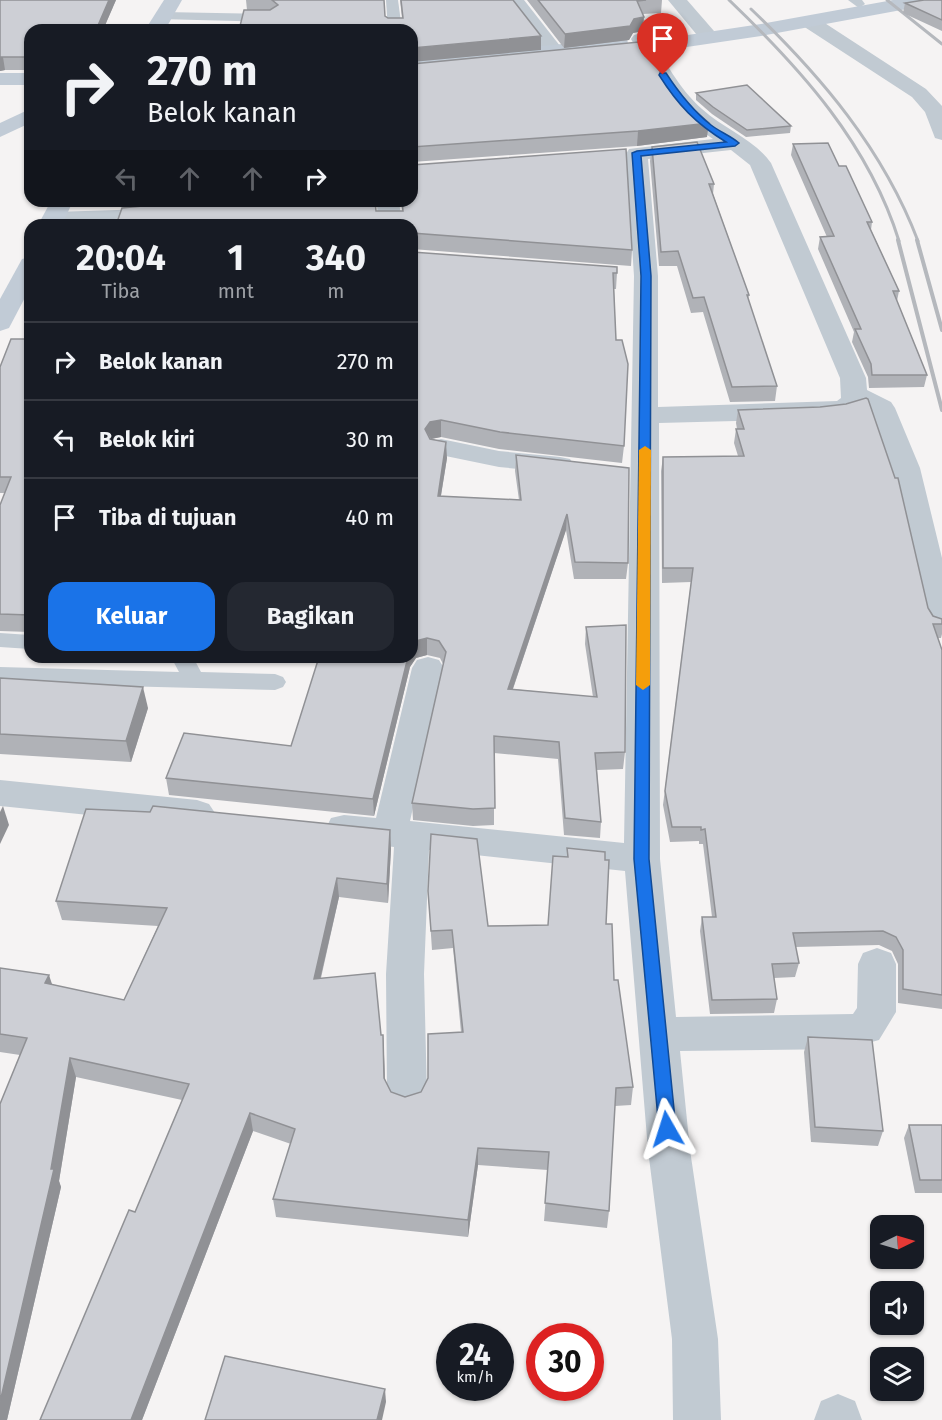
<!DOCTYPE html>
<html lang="id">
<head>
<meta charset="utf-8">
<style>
	:root { --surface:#171b24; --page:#242831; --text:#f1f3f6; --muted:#9ea1a6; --line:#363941; --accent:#1a73e8 }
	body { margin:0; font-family:"Fira Sans",sans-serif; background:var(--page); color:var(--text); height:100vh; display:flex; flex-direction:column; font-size:22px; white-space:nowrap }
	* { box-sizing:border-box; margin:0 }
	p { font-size:20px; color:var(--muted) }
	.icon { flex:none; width:33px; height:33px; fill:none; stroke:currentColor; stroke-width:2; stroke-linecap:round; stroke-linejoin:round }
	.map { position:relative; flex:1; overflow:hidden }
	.drawer { position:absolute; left:24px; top:219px; width:394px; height:444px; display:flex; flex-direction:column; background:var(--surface); border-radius:18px; box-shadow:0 2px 4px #0004 }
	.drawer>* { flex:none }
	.banner { position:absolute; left:24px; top:24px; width:394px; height:183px; border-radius:18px; box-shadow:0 2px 4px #0004; background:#171b24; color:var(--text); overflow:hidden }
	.needle { width:39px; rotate:85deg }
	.fabs { position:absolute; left:870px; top:1215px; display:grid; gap:12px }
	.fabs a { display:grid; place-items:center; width:54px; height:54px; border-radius:12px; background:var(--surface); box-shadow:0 2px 4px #0004; font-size:30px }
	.speed { position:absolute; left:436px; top:1323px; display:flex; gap:12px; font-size:30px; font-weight:700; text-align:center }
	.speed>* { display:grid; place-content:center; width:78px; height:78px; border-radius:50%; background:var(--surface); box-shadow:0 2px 4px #0004; line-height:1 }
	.speed small { font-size:15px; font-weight:400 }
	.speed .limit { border:9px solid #d22; background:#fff; color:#111 }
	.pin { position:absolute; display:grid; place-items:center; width:51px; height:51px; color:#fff; margin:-62px -26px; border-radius:50% 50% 50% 0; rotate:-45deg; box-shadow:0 0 6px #0007 }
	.pin .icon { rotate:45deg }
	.me { position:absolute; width:66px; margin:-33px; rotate:354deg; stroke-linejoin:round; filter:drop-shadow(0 0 4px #0008) }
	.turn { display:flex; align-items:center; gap:21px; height:126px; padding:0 24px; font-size:27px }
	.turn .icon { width:78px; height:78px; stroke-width:2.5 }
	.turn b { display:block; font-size:42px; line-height:51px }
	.lanes { display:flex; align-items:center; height:57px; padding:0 24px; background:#0003; justify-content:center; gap:30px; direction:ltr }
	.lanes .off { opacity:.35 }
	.eta { display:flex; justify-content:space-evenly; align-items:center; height:102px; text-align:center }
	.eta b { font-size:36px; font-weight:700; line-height:42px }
	.primary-button { display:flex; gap:12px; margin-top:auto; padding:12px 24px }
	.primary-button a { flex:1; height:69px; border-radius:18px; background:var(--accent); color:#fff; font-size:24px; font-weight:700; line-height:69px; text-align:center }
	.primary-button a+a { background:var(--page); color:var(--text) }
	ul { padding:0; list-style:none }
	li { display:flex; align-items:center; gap:18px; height:78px; padding:0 24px; border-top:2px solid var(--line) }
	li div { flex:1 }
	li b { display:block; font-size:22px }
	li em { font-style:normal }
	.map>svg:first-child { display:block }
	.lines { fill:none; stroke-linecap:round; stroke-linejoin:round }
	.service { fill:#c1cad2; fill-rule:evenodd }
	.minor { fill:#c1cad2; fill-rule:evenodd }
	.secondary { fill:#c1cbd6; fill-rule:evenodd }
	.rail-far1 { stroke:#b5b8bd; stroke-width:3 }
	.rail { stroke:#b5b8bd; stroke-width:4 }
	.wall { fill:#b0b2b7 }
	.shaded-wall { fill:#909195 }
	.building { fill:#cdcfd5; stroke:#909195; stroke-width:1.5 }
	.route { fill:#1a73e8; stroke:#114b97; stroke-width:1.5 }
	.slow { fill:#f59e0b }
</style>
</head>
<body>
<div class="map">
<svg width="942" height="1420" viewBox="0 0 942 1420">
	<rect width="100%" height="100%" fill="#f5f3f3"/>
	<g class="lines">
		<g class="service">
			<polygon points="386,0 398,0 402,30 388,30"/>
			<polygon points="848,0 862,0 865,4 859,8"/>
			<polygon points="163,12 271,14 277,18 271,22 158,19 157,16 158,13"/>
			<polygon points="148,209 154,211 156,214 154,217 54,222 46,217 54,212"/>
			<polygon points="0,633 30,635 30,649 0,647"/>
			<polygon points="171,657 193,657 201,672 275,674 283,677 286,682 283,687 275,690 0,683 0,667 179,672"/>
		</g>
		<g class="minor">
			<polygon points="505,0 524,0 564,51 561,55 547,55"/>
			<polygon points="668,0 687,0 714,31 711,35 697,35"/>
			<polygon points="810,16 817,18 926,89 942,106 942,140 935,138 925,112 912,97 803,26 801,22 803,18"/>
			<path d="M641,33L648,35C666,61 678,88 702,109C724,129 754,139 771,163L866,378L867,390L891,402L895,408L920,468L942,558V632L931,629L926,622L892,468L870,413L863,409L843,416L817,419L659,423L660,859L676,1017L853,1014L857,1008L858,964L863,953L877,948L891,953L896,964V1012L879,1040L846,1049L680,1051L690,1150L718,1339L721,1420H673L672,1339L648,1150L625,871L429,850L424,974L427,1095L421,1108L407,1113L393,1108L387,1095L386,974L394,847L344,841L331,838L326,828L331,818L344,815L376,818L412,668L417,660L428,657L439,660L444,668L410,821L624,843L634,276L626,154L629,149L637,148L713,139C677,114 652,78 631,39L634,35ZM731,150L750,165L840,378L841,398L837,401L658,407V276L648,159Z"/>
			<polygon points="377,201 399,201 402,225 378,225"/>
			<polygon points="441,439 499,451 560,457 570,459 574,465 570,471 560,473 499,467 431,453 427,447 431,441"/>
			<polygon points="0,780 197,800 209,804 215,813 209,822 197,826 0,806"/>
			<polygon points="838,1394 855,1401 862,1420 814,1420 821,1401"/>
		</g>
		<g class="secondary">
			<polygon points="164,0 182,0 165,30 145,30"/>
			<polygon points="893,0 932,0 930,4 923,6 761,36 599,60 592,58 589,54 591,52 412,68 412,56 554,45 620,36 627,38 628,44 761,24"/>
			<rect x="0" y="73" width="30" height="12"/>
			<polygon points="30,109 30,123 0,137 0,123"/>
			<polygon points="51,201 73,201 62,225 38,225"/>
			<polygon points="30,257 30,288 9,328 0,331 0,299 22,259"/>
		</g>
		<g class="rail-far1">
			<path d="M729,0C801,69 869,144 899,241"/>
			<polyline points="887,0 942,44"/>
			<path d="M751,9C821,76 883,149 918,241"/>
		</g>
		<g class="rail">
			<polyline points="898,240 942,410"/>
			<polyline points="917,240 942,330"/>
		</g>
	</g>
	<g class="wall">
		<polygon points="0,0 116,0 103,30 30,30 30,70 5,70 0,71"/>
		<polygon points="246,0 384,0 385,16 388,18 402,18 400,0 513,0 541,50 412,30 239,30 247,10"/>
		<polygon points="527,0 662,0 661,13 643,14 643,31 633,33 629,40 564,48"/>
		<polygon points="942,0 942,31 903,13 905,3"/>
		<polygon points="412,64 707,137 637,146 412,162"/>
		<polygon points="696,93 791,126 790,133 746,137 712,114 696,100"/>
		<polygon points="793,144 839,166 872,222 871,230 899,291 897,301 927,375 924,387 869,388 868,377 852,342 854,332 818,249 820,237 827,237 791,155"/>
		<polygon points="652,147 714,184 713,194 749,295 748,300 777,386 775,401 730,402 703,312 691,313 677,266 659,266 650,161"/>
		<polygon points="128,201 375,201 376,211 402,211 401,201 412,201 632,250 631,266 412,249 412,225 129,208"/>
		<polygon points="412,252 617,273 616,289 614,289 616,340 624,446 622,463 499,449 441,437 431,439 447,458 441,496 519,500 515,471 516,455 628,563 626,579 574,579 566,530 513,689 593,697 585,644 586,627 625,752 623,769 597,770 601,822 600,838 564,835 558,759 494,753 494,825 473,826 413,820 412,803 443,664 440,658 427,655 416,658 410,667 374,816 169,795 166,778 291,746 412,657"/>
		<polygon points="30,335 30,632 0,631 0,505 5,493 0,493 0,367 28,339"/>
		<polygon points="738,410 928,608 933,616 942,619 942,634 941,638 938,638 942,650 942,1009 898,1003 898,964 892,951 879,945 795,947 799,963 795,977 774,978 777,999 774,1013 710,1014 700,931 702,917 712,917 703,844 699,844 699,841 670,842 663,805 691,582 662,583 661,471 663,457 738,456 734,443 736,429 737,429 736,423"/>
		<polygon points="0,678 148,708 131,762 0,754"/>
		<polygon points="390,830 391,849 388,903 339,897 321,978 381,1035 383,1035 385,1080 391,1092 405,1097 421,1092 461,1032 453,948 432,950 428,891 488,926 548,925 567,857 567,848 606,924 614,980 633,1087 631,1105 615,1106 609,1211 607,1228 544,1221 548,1170 478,1165 468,1237 276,1217 273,1199 291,1144 253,1131 142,1420 40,1420 135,1212 182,1100 76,1077 59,1181 61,1187 7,1420 0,1420 20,1055 0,1052 0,968 52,985 124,1000 158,926 62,920 56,901"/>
		<polygon points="808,1037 883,1131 878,1146 811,1142 804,1052"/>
		<polygon points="909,1125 942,1125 942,1193 915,1193 904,1138"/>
	</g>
	<g class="shaded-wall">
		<polygon points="109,0 116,0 103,30 96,30"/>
		<polygon points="644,17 643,31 633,33 629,40 564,48 565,34"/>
		<polygon points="541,36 541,50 412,62 412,48"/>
		<polygon points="0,57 3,57 5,70 0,71"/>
		<polygon points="709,123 707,137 637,146 638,131"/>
		<polygon points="169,201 196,201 170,208"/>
		<polygon points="441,420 441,437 431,439 425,429 430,422"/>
		<polygon points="446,442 447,458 438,513 438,496"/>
		<polygon points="567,514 566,530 507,706 508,689"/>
		<polygon points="427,638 427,655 416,658 410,667 374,816 373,799 408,657 412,657 412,646 416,641"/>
		<polygon points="143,687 148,708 131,762 126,741"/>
		<polygon points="3,806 9,825 0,844 0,812"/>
		<polygon points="390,830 391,849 388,903 387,884"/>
		<polygon points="337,878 339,897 316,997 314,979"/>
		<polygon points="49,975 55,993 45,983"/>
		<polygon points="383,1035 384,1054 385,1096 384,1078"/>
		<polygon points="70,1058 76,1077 59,1181 61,1187 7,1420 0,1420 0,1402 51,1169"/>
		<polygon points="250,1113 253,1131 142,1420 131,1420"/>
		<polygon points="478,1148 478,1165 468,1237 468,1220"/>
		<polygon points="385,1389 386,1402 382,1420 377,1420"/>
	</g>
	<g class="building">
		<polygon points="0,0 109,0 96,30 30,30 30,57 0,57"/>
		<polygon points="272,0 384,0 385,16 388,18 403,18 401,0 513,0 541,36 412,48 412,30 386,30 386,27 326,30 239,30 244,10 270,10 278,5"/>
		<polygon points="538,0 646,0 637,1 644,17 634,19 630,26 565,34"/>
		<polygon points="924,0 942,0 942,20 905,3"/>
		<polygon points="639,42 676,94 709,123 638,131 412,147 412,64"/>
		<polygon points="747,85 791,126 747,130 713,107 696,93"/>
		<polygon points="697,142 714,184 709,184 749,295 747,295 777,386 732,387 704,297 693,298 678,251 661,252 652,147"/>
		<polygon points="828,143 839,166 846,166 872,222 867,222 899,291 893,291 927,375 872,375 871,364 855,329 861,329 820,237 834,236 793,144"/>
		<polygon points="626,149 632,250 412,233 412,225 116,225 122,208 195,201 375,201 376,211 403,211 402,201 412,201 412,165"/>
		<polygon points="412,252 617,267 617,273 613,273 616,340 622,340 628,364 624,446 500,432 441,420 430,422 425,429 430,439 446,442 438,496 521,500 516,455 629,468 628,563 575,562 567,514 508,689 597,697 586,627 626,625 625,752 595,753 601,822 565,818 559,742 494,736 495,808 473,809 412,803 446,652 439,641 427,638 416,641 412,646"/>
		<polygon points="30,335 30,615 0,614 0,505 11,477 0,477 0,367 11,339 28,339"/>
		<polygon points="866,398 868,399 895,478 898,478 928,608 933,616 942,619 942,624 933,624 942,650 942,995 903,989 903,950 896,937 883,931 793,933 799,963 772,964 777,999 712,1000 702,917 716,917 705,829 701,830 701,827 672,827 665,791 693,568 663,568 663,457 744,456 736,429 744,429 738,410 820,407 846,404"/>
		<polygon points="319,657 408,657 373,799 166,778 184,733 291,746"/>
		<polygon points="0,678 143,687 126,741 0,734"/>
		<polygon points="153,806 390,830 387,884 337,878 314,979 375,973 381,1035 383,1035 384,1078 391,1092 405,1097 421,1092 428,1078 428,1034 463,1032 452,930 431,931 428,891 431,834 477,839 488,926 548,925 553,856 568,857 567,848 605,852 605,860 609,860 606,924 612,924 614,980 618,980 633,1087 616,1088 609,1211 545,1203 549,1152 478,1148 468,1220 273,1199 295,1129 250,1113 131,1420 40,1420 129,1210 135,1212 189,1084 70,1058 51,1169 54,1169 0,1402 0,1104 27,1038 0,1034 0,968 49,975 45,983 124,1000 167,908 56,901 86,809 150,812"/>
		<polygon points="808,1037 872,1040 883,1131 815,1127"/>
		<polygon points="909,1125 942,1125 942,1180 920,1180"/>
		<polygon points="225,1356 385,1389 377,1420 205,1420"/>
	</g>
	<path class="route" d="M660,73H666C679,93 692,110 711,125C720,132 731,136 739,143L735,146L641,156L651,276L649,859L676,1129L673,1135L667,1137L661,1135L659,1129L634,859L641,276L632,153L637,151L726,142C695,123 678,105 659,75Z"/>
	<polygon class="slow" points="645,446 651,450 650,685 643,690 636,685 639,450"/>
</svg>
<div class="fabs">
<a><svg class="needle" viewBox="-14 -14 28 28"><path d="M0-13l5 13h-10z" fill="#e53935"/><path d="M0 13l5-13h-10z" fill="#9ea1a6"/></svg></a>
<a><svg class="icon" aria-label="sound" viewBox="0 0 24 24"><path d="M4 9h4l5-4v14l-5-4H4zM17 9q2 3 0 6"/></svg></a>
<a><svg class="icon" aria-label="layers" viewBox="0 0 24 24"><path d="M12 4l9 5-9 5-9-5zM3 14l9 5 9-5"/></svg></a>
</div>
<div class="speed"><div>24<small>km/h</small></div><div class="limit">30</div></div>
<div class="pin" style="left:663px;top:75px;background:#d93025"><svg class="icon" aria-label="arrive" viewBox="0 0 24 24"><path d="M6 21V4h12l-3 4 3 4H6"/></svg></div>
<svg class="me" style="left:667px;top:1129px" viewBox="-20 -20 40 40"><path d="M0-17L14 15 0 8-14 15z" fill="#1a73e8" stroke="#fff" stroke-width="4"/></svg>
<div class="banner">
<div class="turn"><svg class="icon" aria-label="right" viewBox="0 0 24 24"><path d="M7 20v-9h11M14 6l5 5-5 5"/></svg><div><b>270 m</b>Belok kanan</div></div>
<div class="lanes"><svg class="icon off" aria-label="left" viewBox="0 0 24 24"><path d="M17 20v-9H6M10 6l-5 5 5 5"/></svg><svg class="icon off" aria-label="ahead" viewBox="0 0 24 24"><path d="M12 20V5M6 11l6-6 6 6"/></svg><svg class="icon off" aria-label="ahead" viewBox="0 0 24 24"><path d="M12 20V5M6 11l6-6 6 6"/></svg><svg class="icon" aria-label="right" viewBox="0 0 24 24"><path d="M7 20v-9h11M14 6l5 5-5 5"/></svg></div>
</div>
<section class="drawer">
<div class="eta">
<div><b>20:04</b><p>Tiba</p></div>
<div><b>1</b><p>mnt</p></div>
<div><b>340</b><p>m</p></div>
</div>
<ul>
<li><svg class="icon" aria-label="right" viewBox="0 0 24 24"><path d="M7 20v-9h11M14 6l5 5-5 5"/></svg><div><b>Belok kanan</b></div><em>270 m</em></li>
<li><svg class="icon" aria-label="left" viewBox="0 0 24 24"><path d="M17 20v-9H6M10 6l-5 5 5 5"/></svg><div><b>Belok kiri</b></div><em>30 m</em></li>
<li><svg class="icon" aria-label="arrive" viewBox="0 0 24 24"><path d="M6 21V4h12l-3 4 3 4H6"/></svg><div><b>Tiba di tujuan</b></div><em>40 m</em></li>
</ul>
<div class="primary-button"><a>Keluar</a><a>Bagikan</a></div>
</section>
</div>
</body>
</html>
